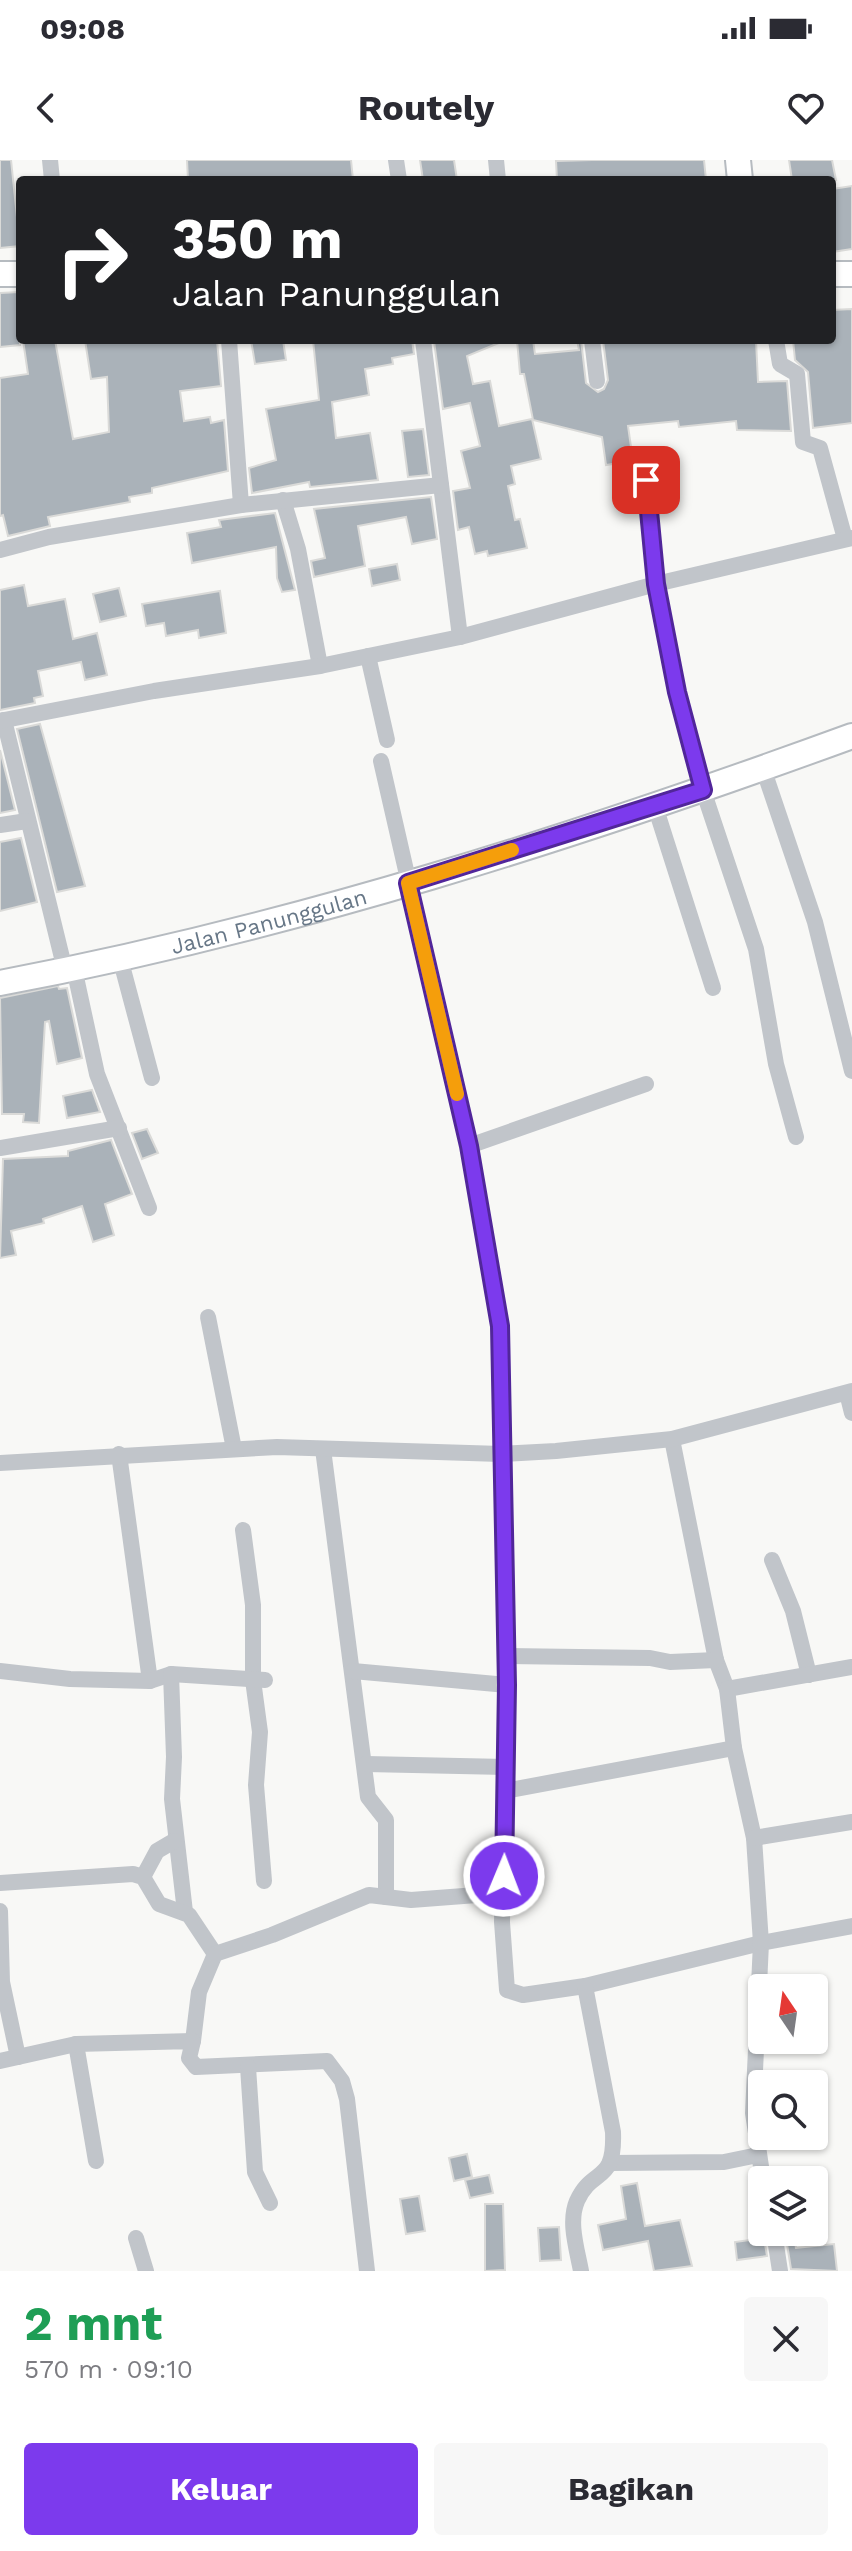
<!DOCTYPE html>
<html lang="id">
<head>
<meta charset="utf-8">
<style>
	:root { --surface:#fff; --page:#f7f7f7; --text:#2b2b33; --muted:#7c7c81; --accent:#7c3aed }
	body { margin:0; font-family:"Work Sans",sans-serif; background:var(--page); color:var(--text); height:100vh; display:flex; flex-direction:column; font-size:30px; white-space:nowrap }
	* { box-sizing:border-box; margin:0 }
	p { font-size:26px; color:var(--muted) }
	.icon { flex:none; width:44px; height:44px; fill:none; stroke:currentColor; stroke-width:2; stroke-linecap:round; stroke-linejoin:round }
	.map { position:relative; height:2111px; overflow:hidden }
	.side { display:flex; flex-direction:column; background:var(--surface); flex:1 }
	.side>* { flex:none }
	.hud { position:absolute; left:16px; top:16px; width:820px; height:168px; border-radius:8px; box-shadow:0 2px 6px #0004; background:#202124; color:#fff; overflow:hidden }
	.needle { width:52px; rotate:347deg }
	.tools { position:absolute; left:748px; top:1814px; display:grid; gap:16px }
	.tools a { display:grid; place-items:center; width:80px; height:80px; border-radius:8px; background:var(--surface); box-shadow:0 2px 6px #0004; font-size:40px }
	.pin { position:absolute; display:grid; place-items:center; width:68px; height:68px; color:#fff; margin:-34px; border-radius:16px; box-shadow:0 4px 12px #0006 }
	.me { position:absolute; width:88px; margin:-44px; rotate:1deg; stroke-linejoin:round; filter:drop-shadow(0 0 6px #0008) }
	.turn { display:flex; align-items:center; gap:28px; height:168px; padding:0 24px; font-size:36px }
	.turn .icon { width:104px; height:104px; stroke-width:2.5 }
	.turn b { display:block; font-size:56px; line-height:68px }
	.round { display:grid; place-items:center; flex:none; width:84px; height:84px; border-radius:8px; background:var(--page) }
	.head { display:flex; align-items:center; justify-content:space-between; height:136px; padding:0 24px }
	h1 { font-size:48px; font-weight:700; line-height:60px; color:#1e9e55 }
	.button { display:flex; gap:16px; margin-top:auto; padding:16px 24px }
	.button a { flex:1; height:92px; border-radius:8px; background:var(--accent); color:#fff; font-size:32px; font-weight:700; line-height:92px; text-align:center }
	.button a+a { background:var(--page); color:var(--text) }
	.status { display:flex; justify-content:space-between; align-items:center; height:56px; padding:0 40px; background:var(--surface); direction:ltr }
	.status svg { height:22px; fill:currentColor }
	header { display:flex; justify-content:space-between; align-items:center; height:104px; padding:0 24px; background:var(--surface); font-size:36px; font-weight:700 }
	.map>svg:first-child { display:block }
	.building { fill:#aab2b9; stroke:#dadad8; stroke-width:2 }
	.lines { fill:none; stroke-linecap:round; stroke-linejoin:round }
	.secondary-casing { stroke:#b6bbc0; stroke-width:28 }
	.street { stroke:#c1c5ca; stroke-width:16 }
	.secondary { stroke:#fff; stroke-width:24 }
	.route-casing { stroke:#51269a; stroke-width:20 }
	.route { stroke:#7c3aed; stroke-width:14 }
	.slow { stroke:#f59e0b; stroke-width:14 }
	.labels { text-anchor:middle; stroke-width:8; stroke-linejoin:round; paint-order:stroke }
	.street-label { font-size:22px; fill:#677787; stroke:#fff }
</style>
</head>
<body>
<div class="status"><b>09:08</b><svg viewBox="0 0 49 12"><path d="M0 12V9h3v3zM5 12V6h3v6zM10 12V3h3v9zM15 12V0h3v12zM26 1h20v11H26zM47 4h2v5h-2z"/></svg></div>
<header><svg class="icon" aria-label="back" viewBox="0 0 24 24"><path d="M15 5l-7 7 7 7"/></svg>Routely<svg class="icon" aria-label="heart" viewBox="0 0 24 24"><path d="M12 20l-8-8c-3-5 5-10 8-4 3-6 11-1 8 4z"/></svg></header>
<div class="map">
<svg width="852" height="2111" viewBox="0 0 852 2111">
	<rect width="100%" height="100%" fill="#f8f8f6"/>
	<g class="building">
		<polygon points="0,0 11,0 20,86 0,88"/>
		<polygon points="187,0 351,0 353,20 188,20"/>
		<polygon points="420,0 454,0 457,20 423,20"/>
		<polygon points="592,0 704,0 706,20 557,20 556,1"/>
		<polygon points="789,0 832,0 836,20 792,20"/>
		<polygon points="852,26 852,89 832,92 832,29"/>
		<polygon points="19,132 20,185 0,187 0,133"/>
		<polygon points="852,149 852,263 813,268 808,212 795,200 793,180 832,180 832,150"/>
		<polygon points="23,180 55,180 73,279 109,272 107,217 91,219 85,180 217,180 221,226 180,231 184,261 210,257 211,263 224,260 228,311 152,328 152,333 129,337 130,342 48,357 50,366 8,376 3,355 0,356 0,218 28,214"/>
		<polygon points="251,180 283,180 286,200 255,204"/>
		<polygon points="313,180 412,180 414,194 392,198 393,204 365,209 369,235 332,242 336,278 370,273 378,320 310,327 309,322 252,333 249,308 276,300 266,249 319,240"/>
		<polygon points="506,180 467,196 473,224 490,221 499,266 532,259 541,299 511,306 515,324 508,326 515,360 520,359 527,388 488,396 487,391 475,394 469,367 458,370 453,331 470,328 461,291 480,286 470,243 443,249 434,181"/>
		<polygon points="517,180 533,180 535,194 579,190 577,180 581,180 586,223 598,232 604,229 608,220 603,180 756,180 758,222 787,221 791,271 737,270 736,261 679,267 678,261 628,266 633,301 606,305 602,277 533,260 524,214 520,214"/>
		<polygon points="423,269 429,315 408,317 402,271"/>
		<polygon points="431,337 437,379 412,384 406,357 358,366 365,406 314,417 311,401 325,398 314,349"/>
		<polygon points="275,353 295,430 282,432 277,418 276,387 192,403 187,373 221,367 219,360"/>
		<polygon points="397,404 400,420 372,426 369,409"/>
		<polygon points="24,425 28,446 65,439 73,479 97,473 107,515 85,520 81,502 38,511 43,536 34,538 35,543 0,550 0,430"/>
		<polygon points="119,428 126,456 100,462 93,434"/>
		<polygon points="220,431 226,473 199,478 198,470 166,476 164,463 146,466 142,444"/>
		<polygon points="40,564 85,726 57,732 17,569"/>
		<polygon points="0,590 15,650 0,653"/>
		<polygon points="21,678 37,742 0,751 0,682"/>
		<polygon points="58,826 59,829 67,828 82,898 57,904 49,861 45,862 39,963 23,962 24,954 2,954 0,838"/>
		<polygon points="92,930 100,952 67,958 63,936"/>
		<polygon points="147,969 158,993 142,999 132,973"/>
		<polygon points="111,980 132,1034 105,1044 114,1075 93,1082 82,1046 43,1059 44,1063 11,1071 16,1095 0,1098 3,999 68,996 68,991"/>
		<polygon points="467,1994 472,2017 454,2021 449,1998"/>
		<polygon points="489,2015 493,2033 470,2038 465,2020"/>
		<polygon points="637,2023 645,2066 680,2060 692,2106 654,2111 648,2081 603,2090 598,2065 626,2059 621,2026"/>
		<polygon points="419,2036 425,2071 406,2074 400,2039"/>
		<polygon points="485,2044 503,2044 505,2110 485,2111"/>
		<polygon points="559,2067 561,2100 540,2101 538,2068"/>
		<polygon points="794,2076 796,2088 834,2084 837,2111 791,2109 786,2078"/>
		<polygon points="764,2078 767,2096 737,2100 735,2082"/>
	</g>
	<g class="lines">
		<defs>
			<g id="secondary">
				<polyline points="738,0 740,20"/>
				<polyline points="0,114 20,114"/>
				<polyline points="832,114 852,114"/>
				<path id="s1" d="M0,823C291,768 575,677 852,576"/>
			</g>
		</defs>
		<use href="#secondary" class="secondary-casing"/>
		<g class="street">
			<polyline points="50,0 52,20"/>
			<polyline points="396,0 399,20"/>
			<polyline points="496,0 498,20"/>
			<polyline points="229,180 241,345"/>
			<polyline points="423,180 460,477"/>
			<polyline points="592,180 597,221"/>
			<polyline points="776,180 780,204 797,214 803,282 820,288 845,379"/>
			<polyline points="646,320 656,424 677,532 703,630 756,789 776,904 796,977"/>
			<polyline points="283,340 298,389 320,506"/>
			<polyline points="0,390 49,377 241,345 441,325"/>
			<polyline points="368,496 387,580"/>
			<polyline points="4,560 65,810"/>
			<polyline points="0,561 154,531 320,506 460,477 656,424 852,378"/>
			<polyline points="381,601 469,986 500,1166 507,1525 502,1762 507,1830 523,1835 585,1826 761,1783 852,1766"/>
			<polyline points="763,608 815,762 852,911"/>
			<polyline points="655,646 713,828"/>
			<polyline points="0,665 27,661"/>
			<polyline points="120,798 152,918"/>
			<polyline points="74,808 97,914 149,1048"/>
			<polyline points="469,986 646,924"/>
			<polyline points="0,988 119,968"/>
			<polyline points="208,1157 234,1289"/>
			<polyline points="847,1233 852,1253"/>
			<polyline points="672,1279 716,1500 727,1529 734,1588 754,1678 761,1783 753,1953 763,2020"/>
			<polyline points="323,1289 368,1637 386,1660 386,1737"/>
			<polyline points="119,1294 150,1521"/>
			<polyline points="0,1303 277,1287 501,1294 556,1291 672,1279 852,1231"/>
			<polyline points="243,1370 253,1445 253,1520 260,1572 256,1625 264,1721"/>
			<polyline points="772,1400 793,1451 809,1515"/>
			<polyline points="506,1496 650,1498 670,1502 716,1500"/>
			<polyline points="0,1511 70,1519 150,1521 171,1514 265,1520"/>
			<polyline points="353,1511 507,1525"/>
			<polyline points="171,1514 174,1597 172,1639 185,1752"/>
			<polyline points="727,1529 852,1507"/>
			<polyline points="366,1604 506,1607"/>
			<polyline points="505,1631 734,1588"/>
			<polyline points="754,1678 852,1662"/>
			<polyline points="143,1717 157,1691 174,1681"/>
			<polyline points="0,1723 133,1714 143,1717 159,1744 189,1755 215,1794"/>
			<polyline points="0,1751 2,1822 18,1897"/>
			<polyline points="193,1881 199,1832 215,1794 272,1775 369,1735 411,1740 503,1733"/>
			<polyline points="76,1884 96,2001"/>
			<polyline points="0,1901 76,1884 193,1881 189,1898 196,1907 327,1901 342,1921 347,1939 367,2111"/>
			<polyline points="248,1907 255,2012 270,2043"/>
			<polyline points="611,2003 724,2002 758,1995"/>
			<polyline points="774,2072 780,2111"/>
			<polyline points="136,2078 146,2111"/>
			<path d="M581,2111C577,2089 568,2062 577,2041C593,2006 615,2025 613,1972L585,1826"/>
		</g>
		<use href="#secondary" class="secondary"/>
	</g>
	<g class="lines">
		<defs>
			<polyline id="route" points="504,1716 507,1525 500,1166 469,986 408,723 703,630 677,532 656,424 646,320"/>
		</defs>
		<use href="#route" class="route-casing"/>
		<use href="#route" class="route"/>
		<polyline class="slow" points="457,934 408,723 512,690"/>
	</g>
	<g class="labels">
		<g class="street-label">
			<text dy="8" stroke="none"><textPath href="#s1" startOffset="276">Jalan Panunggulan</textPath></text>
		</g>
	</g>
</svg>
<div class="tools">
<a><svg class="needle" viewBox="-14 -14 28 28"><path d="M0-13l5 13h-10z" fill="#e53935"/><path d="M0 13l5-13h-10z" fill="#7c7c81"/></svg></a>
<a><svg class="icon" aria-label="search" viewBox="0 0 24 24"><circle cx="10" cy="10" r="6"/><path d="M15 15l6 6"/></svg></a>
<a><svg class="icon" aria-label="layers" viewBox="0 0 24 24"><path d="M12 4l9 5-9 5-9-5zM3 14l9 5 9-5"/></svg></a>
</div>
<div class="pin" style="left:646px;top:320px;background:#d93025"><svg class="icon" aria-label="arrive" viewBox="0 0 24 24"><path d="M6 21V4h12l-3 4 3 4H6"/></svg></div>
<svg class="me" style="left:504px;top:1716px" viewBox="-20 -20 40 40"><circle r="17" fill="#7c3aed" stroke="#fff" stroke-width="3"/><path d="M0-11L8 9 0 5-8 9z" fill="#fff"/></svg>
<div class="hud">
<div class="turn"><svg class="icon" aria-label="right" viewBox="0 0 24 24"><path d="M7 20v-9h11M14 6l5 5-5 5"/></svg><div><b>350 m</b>Jalan Panunggulan</div></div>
</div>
</div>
<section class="side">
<div class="head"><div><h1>2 mnt</h1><p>570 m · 09:10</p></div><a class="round"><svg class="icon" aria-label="close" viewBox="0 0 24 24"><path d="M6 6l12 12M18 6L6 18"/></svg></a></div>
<div class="button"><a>Keluar</a><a>Bagikan</a></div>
</section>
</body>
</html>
